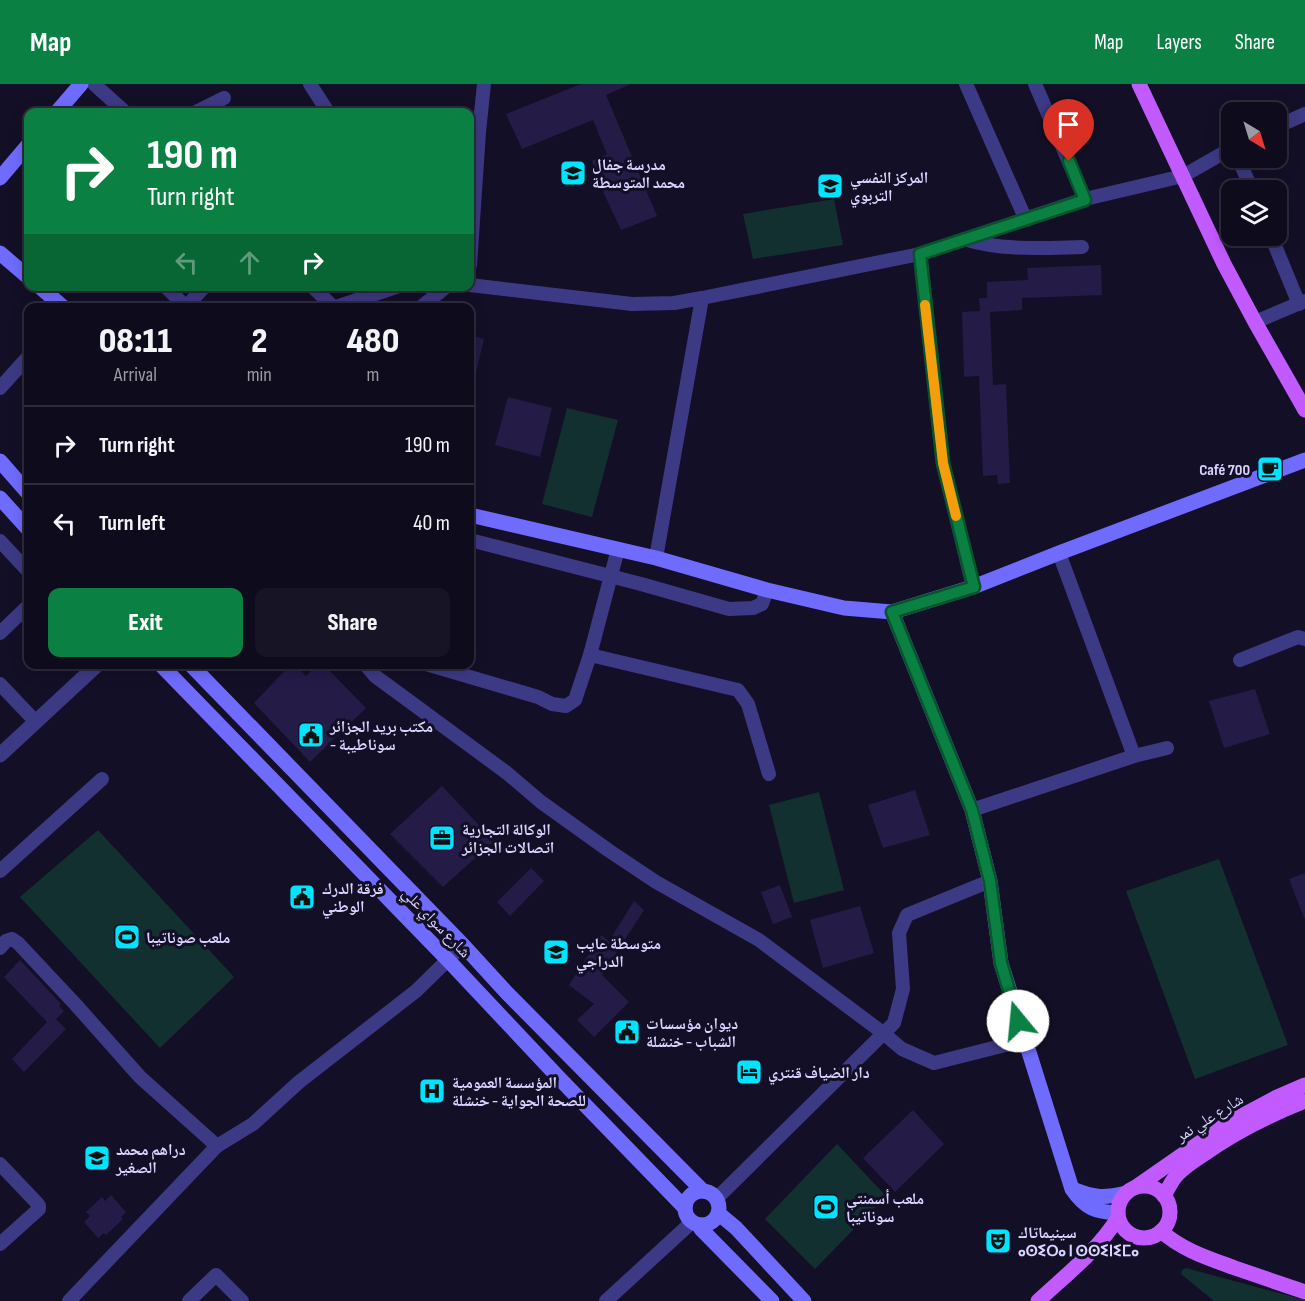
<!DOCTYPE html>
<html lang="en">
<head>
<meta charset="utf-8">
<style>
	:root { --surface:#0e0b1c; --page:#171425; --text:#f1f3f6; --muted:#9b9ba3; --line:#2e2b3b; --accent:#0b8043 }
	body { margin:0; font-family:"Sofia Sans Condensed","Noto Naskh Arabic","Noto Sans Tifinagh",sans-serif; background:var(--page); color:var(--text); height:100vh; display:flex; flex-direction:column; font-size:22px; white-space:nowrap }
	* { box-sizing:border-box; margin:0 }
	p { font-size:20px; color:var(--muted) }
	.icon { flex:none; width:33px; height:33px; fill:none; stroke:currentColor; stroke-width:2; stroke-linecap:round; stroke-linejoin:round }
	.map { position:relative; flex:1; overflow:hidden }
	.side { position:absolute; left:24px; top:219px; width:450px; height:366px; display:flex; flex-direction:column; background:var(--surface); border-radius:12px; box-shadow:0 3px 15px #0003,0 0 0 2px var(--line) }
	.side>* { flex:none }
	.banner { position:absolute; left:24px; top:24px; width:450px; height:183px; border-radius:12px; box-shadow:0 3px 15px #0003,0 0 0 2px var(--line); background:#0b8043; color:#fff; overflow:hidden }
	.needle { width:39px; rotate:142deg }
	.controls { position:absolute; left:1221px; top:18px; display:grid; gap:12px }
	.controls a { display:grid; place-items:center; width:66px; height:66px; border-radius:12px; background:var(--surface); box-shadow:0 3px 15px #0003,0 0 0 2px var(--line); font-size:30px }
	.pin { position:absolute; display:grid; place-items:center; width:51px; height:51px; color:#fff; margin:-62px -26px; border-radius:50% 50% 50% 0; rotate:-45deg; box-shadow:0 0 6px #0007 }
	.pin .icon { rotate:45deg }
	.me { position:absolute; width:66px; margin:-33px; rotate:343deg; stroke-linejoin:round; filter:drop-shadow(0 0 4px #0008) }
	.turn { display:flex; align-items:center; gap:21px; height:126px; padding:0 24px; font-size:27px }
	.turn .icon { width:78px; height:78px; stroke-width:2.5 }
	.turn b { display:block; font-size:42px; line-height:51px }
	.lanes { display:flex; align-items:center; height:57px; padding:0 24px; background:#0003; justify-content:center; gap:30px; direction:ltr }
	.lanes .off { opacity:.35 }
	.eta { display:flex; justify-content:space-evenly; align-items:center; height:102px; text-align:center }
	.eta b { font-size:36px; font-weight:800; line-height:42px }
	.primary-button { display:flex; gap:12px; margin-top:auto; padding:12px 24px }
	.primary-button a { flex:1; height:69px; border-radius:12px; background:var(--accent); color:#fff; font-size:24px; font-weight:800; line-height:69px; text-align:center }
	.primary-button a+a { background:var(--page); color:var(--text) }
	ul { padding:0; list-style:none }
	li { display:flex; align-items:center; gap:18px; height:78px; padding:0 24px; border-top:2px solid var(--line) }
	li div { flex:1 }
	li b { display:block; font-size:22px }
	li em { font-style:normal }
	header { display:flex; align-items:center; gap:36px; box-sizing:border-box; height:84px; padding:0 30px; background:var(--accent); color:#fff }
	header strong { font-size:28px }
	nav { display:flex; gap:33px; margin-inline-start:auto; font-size:21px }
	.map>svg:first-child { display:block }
	.green { fill:#12302f }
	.building { fill:#241b47 }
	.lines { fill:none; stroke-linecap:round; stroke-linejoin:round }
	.minor { stroke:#3d3a85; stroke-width:14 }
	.tertiary { stroke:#3d3a85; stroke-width:15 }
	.secondary { stroke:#6f6bff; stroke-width:15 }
	.primary { stroke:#c25bff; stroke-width:15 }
	.route-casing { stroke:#07532c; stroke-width:15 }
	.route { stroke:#0b8043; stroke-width:10 }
	.slow { stroke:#f59e0b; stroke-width:10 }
	.labels { text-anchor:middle; stroke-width:6; stroke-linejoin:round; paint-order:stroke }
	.poi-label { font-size:16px; font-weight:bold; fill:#d9d4ff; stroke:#130f26; text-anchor:start }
	.street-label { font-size:16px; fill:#d9d4ff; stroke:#130f26 }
</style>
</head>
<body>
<header>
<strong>Map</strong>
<nav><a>Map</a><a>Layers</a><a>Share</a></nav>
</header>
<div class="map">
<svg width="1305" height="1217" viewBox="0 0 1305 1217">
	<rect width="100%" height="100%" fill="#130f26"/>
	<g class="green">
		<polygon points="834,115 843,161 753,175 743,130"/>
		<polygon points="567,324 618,336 592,433 542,420"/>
		<polygon points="819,708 844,806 794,819 769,721"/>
		<polygon points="98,746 234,893 160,964 20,813"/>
		<polygon points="1219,775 1288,961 1195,995 1126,807"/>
		<polygon points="837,1060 886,1112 815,1185 765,1135"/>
		<polygon points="1186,1184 1305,1216 1305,1217 1214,1217 1181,1190 1182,1186"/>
	</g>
	<g class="building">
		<polygon points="581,0 631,0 606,11 657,132 621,146 605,112 592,77 607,70 593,36 522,65 506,30"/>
		<polygon points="1101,181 1102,211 1022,214 1022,226 990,228 993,301 1006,300 1010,399 998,400 997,391 983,392 979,292 964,293 962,228 980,227 979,214 987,214 987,198 1028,196 1027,184"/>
		<polygon points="470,251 484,255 474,297 470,297"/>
		<polygon points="508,313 552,324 540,373 495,361"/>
		<polygon points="291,580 294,580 306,592 318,580 323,580 366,624 310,678 254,619"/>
		<polygon points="1255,605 1270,650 1224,664 1209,617"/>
		<polygon points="442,702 494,757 443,803 390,750"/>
		<polygon points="915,706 930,751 883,764 868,721"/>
		<polygon points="531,784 544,797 510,832 497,818"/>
		<polygon points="1305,789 1305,834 1304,834 1289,795"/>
		<polygon points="780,801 792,833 773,840 761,808"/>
		<polygon points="634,817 644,826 602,891 629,918 594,953 577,936 594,920 569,901 601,851 609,857"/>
		<polygon points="860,822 874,869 823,884 810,836"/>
		<polygon points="20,876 61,920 59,922 64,927 56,935 66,945 24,988 12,975 47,938 4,893"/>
		<polygon points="913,1026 944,1060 895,1108 863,1074"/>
		<polygon points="111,1111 126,1128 121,1133 123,1135 106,1151 104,1149 98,1154 84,1138 90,1132 86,1128 102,1113 105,1117"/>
	</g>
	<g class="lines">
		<g class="minor">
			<polyline points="94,0 125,28"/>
			<polyline points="310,0 328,28"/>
			<polyline points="966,0 1026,136"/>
			<polyline points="1035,0 1085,115"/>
			<polyline points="196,28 224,14"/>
			<polyline points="1276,43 1305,30"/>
			<polyline points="1238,74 1252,106"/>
			<polyline points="1271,152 1299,220"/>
			<path d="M964,155C1003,167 1042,164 1082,163"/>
			<polyline points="920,170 943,379 973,503"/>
			<polyline points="470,181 479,48 484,0"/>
			<polyline points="470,201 632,220 674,219 702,214 920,170 1085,115 1183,92 1232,64"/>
			<polyline points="165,202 186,223"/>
			<polyline points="312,202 333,223"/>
			<polyline points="185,224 205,202"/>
			<polyline points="333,224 399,202"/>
			<polyline points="420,224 447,202"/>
			<polyline points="1255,238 1305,217"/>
			<polyline points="0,304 28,273"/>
			<polyline points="470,456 641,500 729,525 753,524 762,520 767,506"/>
			<polyline points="0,457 28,487"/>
			<polyline points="1059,469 1134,672"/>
			<polyline points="656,474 702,214"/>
			<polyline points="0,549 28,522"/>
			<polyline points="590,571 738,606 748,620 769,690"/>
			<polyline points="1240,576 1298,553 1305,555"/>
			<polyline points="365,580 375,592 507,689 541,718 608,766 656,798 759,856 883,949 902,965 934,979 1025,956"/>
			<polyline points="426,580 538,613 552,620 566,622 575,616 590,571 618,465"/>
			<polyline points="0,600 35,637"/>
			<polyline points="972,726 1134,672 1167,664"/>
			<polyline points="0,787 102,695"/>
			<polyline points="0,864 6,857 12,855 18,859 76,921 140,993 217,1062"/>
			<polyline points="0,1080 37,1119 39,1122 39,1125 0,1160"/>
			<polyline points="716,1115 894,939 903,905 899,849 907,831 990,797"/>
			<polyline points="69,1217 217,1062 253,1040 299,998 416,907 463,861"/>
			<polyline points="189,1217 216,1191 242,1217"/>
			<polyline points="606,1217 692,1138"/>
		</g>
		<polyline class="tertiary" points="0,671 98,580"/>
		<g class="secondary">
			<polyline points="57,28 81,0"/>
			<polyline points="0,94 28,61"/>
			<polyline points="0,169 28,193"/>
			<polyline points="39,202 64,224"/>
			<polyline points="0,377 28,409"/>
			<polyline points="0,414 28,445"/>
			<polyline points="470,431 656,474 767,506 844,524 892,528 973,503 1059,469 1305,376"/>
			<path d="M892,528L972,726L990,797L1001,879L1072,1105C1085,1124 1095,1128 1118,1129"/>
			<polyline points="160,580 448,876 559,994 685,1124"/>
			<polyline points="190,580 463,861 506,908 703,1107"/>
			<path d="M1075,1106C1095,1114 1105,1114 1126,1109"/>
			<circle cx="702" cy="1124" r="17"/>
			<polyline points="718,1129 736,1144 804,1217"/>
			<polyline points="701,1141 701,1145 772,1217"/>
		</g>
		<g class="primary">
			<polyline points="1139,0 1224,180 1255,238 1305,326"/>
			<circle cx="1144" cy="1128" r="26"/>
			<polyline points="1136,1103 1228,1039 1275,1014 1305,1001"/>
			<path d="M1164,1112C1168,1105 1171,1098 1176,1092C1184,1083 1195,1076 1206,1069C1237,1047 1270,1031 1305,1017"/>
			<path d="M1161,1147C1182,1166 1208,1174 1235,1184C1258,1192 1282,1200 1305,1208"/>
			<path d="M1038,1217C1066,1191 1097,1167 1118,1134"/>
		</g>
	</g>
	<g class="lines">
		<defs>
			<polyline id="route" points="1018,937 1001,879 990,797 972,726 892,528 974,503 943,379 920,170 1085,116 1069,77"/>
		</defs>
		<use href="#route" class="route-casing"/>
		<use href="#route" class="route"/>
		<polyline class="slow" points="925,221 943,379 956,432"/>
	</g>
	<defs>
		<symbol id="school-square" viewBox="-11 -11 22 22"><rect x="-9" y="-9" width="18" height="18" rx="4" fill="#00e5ff" stroke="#130f26"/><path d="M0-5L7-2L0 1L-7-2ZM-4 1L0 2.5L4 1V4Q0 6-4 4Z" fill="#111"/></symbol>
		<symbol id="cafe-square" viewBox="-11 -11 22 22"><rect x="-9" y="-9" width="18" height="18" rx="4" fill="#00e5ff" stroke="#130f26"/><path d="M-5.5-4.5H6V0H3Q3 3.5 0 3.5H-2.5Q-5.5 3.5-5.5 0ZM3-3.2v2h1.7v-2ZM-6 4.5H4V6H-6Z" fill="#111"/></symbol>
		<symbol id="civic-square" viewBox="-11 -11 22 22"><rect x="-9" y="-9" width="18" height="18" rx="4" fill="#00e5ff" stroke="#130f26"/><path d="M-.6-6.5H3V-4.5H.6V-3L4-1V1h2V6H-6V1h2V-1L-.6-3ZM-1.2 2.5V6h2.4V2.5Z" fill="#111"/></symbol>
		<symbol id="office-square" viewBox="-11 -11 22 22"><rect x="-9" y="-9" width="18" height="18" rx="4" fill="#00e5ff" stroke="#130f26"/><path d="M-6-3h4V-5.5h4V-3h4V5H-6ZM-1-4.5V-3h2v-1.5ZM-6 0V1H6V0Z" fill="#111"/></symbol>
		<symbol id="stadium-square" viewBox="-11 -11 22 22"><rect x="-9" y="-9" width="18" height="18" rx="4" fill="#00e5ff" stroke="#130f26"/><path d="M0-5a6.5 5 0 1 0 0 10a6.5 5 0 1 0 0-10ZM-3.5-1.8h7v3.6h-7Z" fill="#111"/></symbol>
		<symbol id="hotel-square" viewBox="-11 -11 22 22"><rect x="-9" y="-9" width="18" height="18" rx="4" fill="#00e5ff" stroke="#130f26"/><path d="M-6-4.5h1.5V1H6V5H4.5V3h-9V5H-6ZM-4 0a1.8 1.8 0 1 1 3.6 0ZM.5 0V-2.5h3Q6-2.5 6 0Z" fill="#111"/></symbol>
		<symbol id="hospital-square" viewBox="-11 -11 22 22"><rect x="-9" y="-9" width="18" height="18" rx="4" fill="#00e5ff" stroke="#130f26"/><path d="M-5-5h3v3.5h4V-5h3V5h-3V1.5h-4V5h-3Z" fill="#111"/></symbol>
		<symbol id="theatre-square" viewBox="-11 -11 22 22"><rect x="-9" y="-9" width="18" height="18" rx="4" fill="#00e5ff" stroke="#130f26"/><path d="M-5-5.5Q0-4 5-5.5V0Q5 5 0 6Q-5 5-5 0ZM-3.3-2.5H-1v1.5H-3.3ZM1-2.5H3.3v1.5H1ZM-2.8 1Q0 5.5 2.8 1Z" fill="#111"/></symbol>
	</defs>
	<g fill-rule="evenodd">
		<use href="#school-square" x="558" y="74" width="30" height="30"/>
		<use href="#school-square" x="815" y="87" width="30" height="30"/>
		<use href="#cafe-square" x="1255" y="370" width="30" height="30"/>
		<use href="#civic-square" x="296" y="636" width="30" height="30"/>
		<use href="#office-square" x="427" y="739" width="30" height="30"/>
		<use href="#civic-square" x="287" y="798" width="30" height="30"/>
		<use href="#stadium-square" x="112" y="838" width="30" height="30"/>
		<use href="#school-square" x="541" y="853" width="30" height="30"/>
		<use href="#civic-square" x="612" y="933" width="30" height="30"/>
		<use href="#hotel-square" x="734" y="973" width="30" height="30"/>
		<use href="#hospital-square" x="417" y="992" width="30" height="30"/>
		<use href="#school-square" x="82" y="1059" width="30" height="30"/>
		<use href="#stadium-square" x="811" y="1108" width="30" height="30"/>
		<use href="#theatre-square" x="983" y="1142" width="30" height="30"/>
	</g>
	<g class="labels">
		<g class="poi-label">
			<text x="592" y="86">مدرسة جفال<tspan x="592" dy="18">محمد المتوسطة</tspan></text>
			<text x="850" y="99">المركز النفسي<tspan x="850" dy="18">التربوي</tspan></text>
			<text x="1250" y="391" text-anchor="end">Café 700</text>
			<text x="330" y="648">مكتب بريد الجزائر<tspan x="330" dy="18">- سوناطيبة</tspan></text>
			<text x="462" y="751">الوكالة التجارية<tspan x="462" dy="18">اتصالات الجزائر</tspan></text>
			<text x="322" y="810">فرقة الدرك<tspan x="322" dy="18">الوطني</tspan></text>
			<text x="146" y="859">ملعب صوناتيبا</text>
			<text x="576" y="865">متوسطة عايب<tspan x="576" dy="18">الدراجي</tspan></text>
			<text x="646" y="945">ديوان مؤسسات<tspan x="646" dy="18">الشباب - خنشلة</tspan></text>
			<text x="768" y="994">دار الضياف قنتري</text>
			<text x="452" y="1004">المؤسسة العمومية<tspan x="452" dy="18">للصحة الجواية - خنشلة</tspan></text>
			<text x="116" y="1071">دراهم محمد<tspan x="116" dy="18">الصغير</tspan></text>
			<text x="846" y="1120">ملعب أسمنتي<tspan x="846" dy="18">سوناتيبا</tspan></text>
			<text x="1018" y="1154">سينيماتاك<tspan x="1018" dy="18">ⴰⵙⵉⵔⴰ ⵏ ⵙⵙⵉⵏⵉⵎⴰ</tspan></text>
		</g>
		<g class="street-label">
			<text transform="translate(437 838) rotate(46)" y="6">شارع سواي علي</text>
			<text transform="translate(1209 1033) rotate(-32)" y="6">شارع علي نمر</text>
		</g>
	</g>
</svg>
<div class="controls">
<a><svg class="needle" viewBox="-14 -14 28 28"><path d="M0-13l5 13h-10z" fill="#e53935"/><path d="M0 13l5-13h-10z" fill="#9b9ba3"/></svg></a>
<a><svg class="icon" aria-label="layers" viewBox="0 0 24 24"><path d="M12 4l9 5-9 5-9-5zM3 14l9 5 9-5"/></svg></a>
</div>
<div class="pin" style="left:1069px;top:77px;background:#d93025"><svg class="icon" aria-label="arrive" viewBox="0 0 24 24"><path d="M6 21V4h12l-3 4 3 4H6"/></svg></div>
<svg class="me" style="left:1018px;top:937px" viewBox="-20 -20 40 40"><circle r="19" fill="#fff"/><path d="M0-13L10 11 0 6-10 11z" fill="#0b8043"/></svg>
<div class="banner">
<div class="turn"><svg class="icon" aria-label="right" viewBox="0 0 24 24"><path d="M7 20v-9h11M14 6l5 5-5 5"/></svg><div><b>190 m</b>Turn right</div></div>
<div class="lanes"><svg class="icon off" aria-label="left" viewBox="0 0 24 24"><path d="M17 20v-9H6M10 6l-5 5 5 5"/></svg><svg class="icon off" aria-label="ahead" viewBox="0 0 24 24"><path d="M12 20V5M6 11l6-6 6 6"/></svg><svg class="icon" aria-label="right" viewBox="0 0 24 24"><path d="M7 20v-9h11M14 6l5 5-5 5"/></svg></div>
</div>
<section class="side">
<div class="eta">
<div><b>08:11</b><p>Arrival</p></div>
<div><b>2</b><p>min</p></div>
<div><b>480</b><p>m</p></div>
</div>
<ul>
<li><svg class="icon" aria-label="right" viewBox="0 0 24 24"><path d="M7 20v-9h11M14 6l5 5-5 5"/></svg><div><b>Turn right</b></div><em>190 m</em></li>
<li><svg class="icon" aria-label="left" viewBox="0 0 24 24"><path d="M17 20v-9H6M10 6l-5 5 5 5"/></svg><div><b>Turn left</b></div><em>40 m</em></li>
</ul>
<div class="primary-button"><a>Exit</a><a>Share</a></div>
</section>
</div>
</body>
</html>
